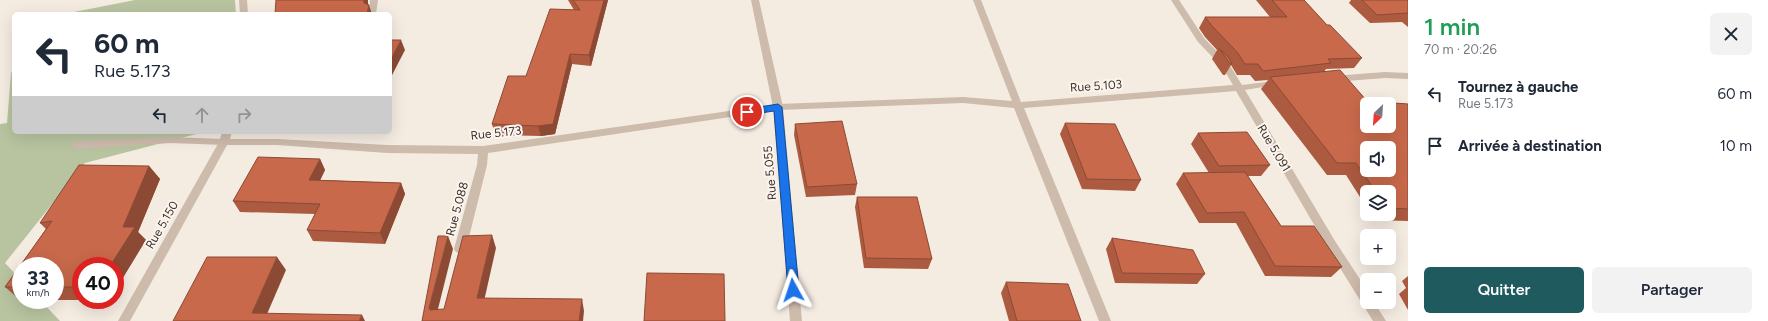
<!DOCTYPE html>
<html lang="fr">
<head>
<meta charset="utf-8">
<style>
	:root { --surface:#fff; --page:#f2f2f3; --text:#1f2937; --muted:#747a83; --accent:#1f5a5e }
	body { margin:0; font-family:Figtree,sans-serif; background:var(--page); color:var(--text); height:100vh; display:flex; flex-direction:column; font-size:15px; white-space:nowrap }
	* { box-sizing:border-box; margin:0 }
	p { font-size:13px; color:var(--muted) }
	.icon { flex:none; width:22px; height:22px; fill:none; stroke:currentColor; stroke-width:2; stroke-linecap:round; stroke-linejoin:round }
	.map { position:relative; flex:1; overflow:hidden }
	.sheet { display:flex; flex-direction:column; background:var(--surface); width:360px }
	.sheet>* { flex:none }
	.guide { position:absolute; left:12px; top:12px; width:380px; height:122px; border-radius:6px; box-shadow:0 4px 16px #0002; background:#fff; color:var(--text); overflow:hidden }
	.needle { width:26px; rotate:205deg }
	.tools { position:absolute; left:1360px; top:97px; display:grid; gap:8px }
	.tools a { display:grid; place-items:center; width:36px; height:36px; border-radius:6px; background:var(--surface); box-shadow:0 4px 16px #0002; font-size:20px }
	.speed { position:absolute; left:12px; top:257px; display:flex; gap:8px; font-size:20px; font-weight:700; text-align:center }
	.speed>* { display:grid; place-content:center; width:52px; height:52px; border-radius:50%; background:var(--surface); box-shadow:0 4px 16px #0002; line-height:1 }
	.speed small { font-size:10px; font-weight:400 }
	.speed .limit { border:6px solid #d22; background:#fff; color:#111 }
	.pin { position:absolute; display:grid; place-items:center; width:34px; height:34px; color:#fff; margin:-17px; border:2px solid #fff; border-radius:50%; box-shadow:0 1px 4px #0007 }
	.me { position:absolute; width:44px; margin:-22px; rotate:355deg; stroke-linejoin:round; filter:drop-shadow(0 0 3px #0008) }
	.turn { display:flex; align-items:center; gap:14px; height:84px; padding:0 16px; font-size:18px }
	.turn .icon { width:52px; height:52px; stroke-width:2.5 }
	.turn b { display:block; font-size:28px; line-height:34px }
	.lanes { display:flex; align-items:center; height:38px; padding:0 16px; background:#0003; justify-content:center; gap:20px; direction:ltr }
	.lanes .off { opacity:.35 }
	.round { display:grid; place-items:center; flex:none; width:42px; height:42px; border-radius:6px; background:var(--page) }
	.overview { display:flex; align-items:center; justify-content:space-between; height:68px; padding:0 16px }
	h1 { font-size:24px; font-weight:600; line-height:30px; color:#1e9e55 }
	.button { display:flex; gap:8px; margin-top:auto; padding:8px 16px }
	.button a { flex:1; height:46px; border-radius:6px; background:var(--accent); color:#fff; font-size:16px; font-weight:600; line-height:46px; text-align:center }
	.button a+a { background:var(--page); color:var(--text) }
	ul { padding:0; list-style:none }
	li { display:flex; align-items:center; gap:12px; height:52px; padding:0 16px }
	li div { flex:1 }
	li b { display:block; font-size:15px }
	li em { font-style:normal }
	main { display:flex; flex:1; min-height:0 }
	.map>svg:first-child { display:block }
	.green { fill:#b8c4a0 }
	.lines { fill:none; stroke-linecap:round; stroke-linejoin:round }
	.service { fill:#cdbbac; fill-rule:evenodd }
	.minor { fill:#cdbbac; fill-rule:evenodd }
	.tertiary { fill:#cdbbac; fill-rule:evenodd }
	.wall { fill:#ac5a40 }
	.shaded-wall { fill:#8c4a34 }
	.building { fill:#c8694b; stroke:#8c4a34; fill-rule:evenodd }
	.route { fill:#1a73e8; stroke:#114b97 }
	.labels { text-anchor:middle; stroke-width:4; stroke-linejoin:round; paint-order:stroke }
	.street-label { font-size:12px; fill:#3b302b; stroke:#fbf5ee }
</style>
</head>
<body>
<main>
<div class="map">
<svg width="1408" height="321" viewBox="0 0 1408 321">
	<rect width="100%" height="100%" fill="#f4ebe1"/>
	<g class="green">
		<polygon points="135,0 235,0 236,14 64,14"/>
		<polygon points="14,69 14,132 204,132 85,163 5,263 21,280 21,300 40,300 60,321 0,321 0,124 7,123 11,73"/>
	</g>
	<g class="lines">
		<polygon class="service" points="171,137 224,139 229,142 224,145 171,143 76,149 71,145 76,141"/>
		<g class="minor">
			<polygon points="239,0 247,0 248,14 240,14"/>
			<polygon points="370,0 378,0 376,14 369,13"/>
			<polygon points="973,0 981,0 1021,102 1233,85 1223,68 1198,42 1171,0 1179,0 1204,38 1229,64 1242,85 1281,80 1283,82 1281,84 1245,90 1335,241 1367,290 1367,302 1374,302 1386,321 1373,321 1327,247 1236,91 1024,108 1111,321 1099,321 1014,108 963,103 778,110 488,153 487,165 466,249 464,252 460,253 456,252 454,249 477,165 478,154 387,153 277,145 227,145 130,321 118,321 219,142 222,132 232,132 230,139 277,139 387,145 483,146 778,104 963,97 1012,101"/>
			<polygon points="1385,72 1408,73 1408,79 1385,78 1333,82 1328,79 1333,76"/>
		</g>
		<polygon class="tertiary" points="751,0 759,0 783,107 802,321 790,321 773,107"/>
	</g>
	<g class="wall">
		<polygon points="568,0 608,0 591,66 572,64 555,134 541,136 495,135 492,124 526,76 574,10"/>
		<polygon points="1256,0 1304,0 1327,25 1362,58 1354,68 1326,69 1324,72 1367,101 1408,104 1408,221 1374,220 1371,214 1389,214 1389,192 1367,192 1367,208 1346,175 1327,175 1261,89 1268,80 1255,81 1250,75 1237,75 1231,65 1225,75 1223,75 1212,59 1217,50 1205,37 1199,28 1205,17 1270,17"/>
		<polygon points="1351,0 1408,0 1408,27 1402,22 1370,23 1349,3"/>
		<polygon points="1065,123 1141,180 1135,191 1082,189 1060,134"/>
		<polygon points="795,124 857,184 855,195 806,197 794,135"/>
		<polygon points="1198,133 1270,165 1261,176 1248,176 1281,226 1342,267 1331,277 1265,276 1236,223 1199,223 1176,184 1183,173 1209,173 1191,144"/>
		<polygon points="320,159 325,170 320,180 401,183 405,194 385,244 313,241 307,230 315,214 240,212 233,201"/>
		<polygon points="149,166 160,179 138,232 146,240 81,266 81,300 55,300 55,266 21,266 21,300 20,300 5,287 46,229 40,223"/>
		<polygon points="857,197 932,259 928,269 864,268 855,207"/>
		<polygon points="1112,238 1205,274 1197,284 1115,283 1106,249"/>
		<polygon points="1408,276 1408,310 1399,294 1406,288 1402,281"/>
		<polygon points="1006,282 1081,321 1009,321 1001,293"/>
	</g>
	<g class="shaded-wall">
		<polygon points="364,0 368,0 368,10 369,5 372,14 367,14 364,3"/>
		<polygon points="604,0 608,0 591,66 589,55"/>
		<polygon points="401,40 405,50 390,79 390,61"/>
		<polygon points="570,54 572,64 555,134 541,136 538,126"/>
		<polygon points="320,159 325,170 315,191 309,180"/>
		<polygon points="149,166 160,179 138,232 146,240 115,291 115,266 110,266 123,227"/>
		<polygon points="401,183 405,194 385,244 380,233"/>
		<polygon points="492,235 496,248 482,310 477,298"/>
		<polygon points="448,236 453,249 435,321 429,308"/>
		<polygon points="277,257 286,270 264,321 252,313"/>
		<polygon points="582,299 584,311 583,321 579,321"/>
		<polygon points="362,315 365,321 359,321"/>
	</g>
	<g class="building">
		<polygon points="276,0 364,0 364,3 369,5 367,14 275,14"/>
		<polygon points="573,0 604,0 589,55 570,54 553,124 538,126 492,124 508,76 526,76 550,9 580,10"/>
		<polygon points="1272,0 1304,0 1327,25 1330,25 1362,58 1328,59 1331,63 1263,71 1258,64 1245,64 1237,52 1212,26 1205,17 1287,17"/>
		<polygon points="1362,0 1408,0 1408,13 1377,15"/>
		<polygon points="390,40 401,40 390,61"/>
		<polygon points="1219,48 1229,58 1232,64 1230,64"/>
		<path d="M1340,70L1367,101L1408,104V209L1389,208V192H1376L1356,163H1337L1270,77ZM1367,104H1389V126H1367ZM1367,148H1389V170H1367Z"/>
		<polygon points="842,121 857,184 807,187 795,124"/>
		<polygon points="1065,123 1115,124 1141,180 1087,179"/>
		<polygon points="1247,132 1270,165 1219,166 1198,133"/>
		<polygon points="258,157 320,159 309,180 401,183 380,233 307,230 320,204 233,201"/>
		<polygon points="79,165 149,166 123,227 135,227 110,266 81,266 81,287 55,287 55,266 21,266 21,287 5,287 52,221 40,223"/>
		<polygon points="1245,172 1281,226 1314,226 1342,267 1275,266 1244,212 1207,213 1183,173"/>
		<polygon points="857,197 917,197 932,259 866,258"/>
		<polygon points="492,235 477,298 582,299 579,321 422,321 438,236 448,236 429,308 430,310 444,309 463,236"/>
		<polygon points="1112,238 1193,250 1205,274 1122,273"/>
		<polygon points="207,257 277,257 252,313 362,315 359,321 173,321"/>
		<polygon points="647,273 724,274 725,321 644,321"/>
		<polygon points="1006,282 1068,284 1081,321 1017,321"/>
	</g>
	<polygon class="route" points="778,104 782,107 799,290 797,294 790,294 788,290 774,111 747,115 742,112 747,109"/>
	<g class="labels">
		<g class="street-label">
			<text transform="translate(1096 86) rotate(-4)" y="4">Rue 5.103</text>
			<text transform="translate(496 133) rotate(-6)" y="4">Rue 5.173</text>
			<text transform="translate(1274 148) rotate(59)" y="4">Rue 5.091</text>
			<text transform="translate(770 173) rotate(-95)" y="4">Rue 5.055</text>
			<text transform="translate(457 209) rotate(-75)" y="4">Rue 5.088</text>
			<text transform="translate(162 225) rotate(-60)" y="4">Rue 5.150</text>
		</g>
	</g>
</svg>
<div class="tools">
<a><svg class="needle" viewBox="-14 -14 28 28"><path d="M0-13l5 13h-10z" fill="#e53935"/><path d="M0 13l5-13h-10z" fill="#747a83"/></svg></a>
<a><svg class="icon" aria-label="sound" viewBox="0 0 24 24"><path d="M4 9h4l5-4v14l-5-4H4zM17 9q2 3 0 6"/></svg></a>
<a><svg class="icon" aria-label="layers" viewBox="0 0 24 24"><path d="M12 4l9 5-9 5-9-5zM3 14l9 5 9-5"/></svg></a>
<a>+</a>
<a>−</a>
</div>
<div class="speed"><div>33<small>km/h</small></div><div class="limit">40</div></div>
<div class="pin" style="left:747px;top:112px;background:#d93025"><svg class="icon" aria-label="arrive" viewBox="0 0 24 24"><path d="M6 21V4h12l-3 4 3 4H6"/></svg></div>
<svg class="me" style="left:793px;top:290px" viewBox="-20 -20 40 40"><path d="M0-17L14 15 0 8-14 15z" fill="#1a73e8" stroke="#fff" stroke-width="4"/></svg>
<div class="guide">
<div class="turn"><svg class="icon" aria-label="left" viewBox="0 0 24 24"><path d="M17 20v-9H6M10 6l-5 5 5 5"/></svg><div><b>60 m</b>Rue 5.173</div></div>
<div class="lanes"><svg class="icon" aria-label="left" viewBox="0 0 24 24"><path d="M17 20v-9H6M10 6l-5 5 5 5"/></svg><svg class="icon off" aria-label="ahead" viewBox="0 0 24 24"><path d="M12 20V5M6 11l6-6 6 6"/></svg><svg class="icon off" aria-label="right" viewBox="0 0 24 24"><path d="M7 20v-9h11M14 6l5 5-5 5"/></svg></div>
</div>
</div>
<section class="sheet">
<div class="overview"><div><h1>1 min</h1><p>70 m · 20:26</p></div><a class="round"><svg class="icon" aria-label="close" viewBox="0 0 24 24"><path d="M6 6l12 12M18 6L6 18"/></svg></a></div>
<ul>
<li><svg class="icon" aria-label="left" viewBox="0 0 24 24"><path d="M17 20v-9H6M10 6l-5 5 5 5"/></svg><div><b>Tournez à gauche</b><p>Rue 5.173</p></div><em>60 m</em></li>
<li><svg class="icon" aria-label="arrive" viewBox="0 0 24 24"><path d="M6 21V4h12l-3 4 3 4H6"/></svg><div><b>Arrivée à destination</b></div><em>10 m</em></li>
</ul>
<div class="button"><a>Quitter</a><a>Partager</a></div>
</section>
</main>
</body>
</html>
